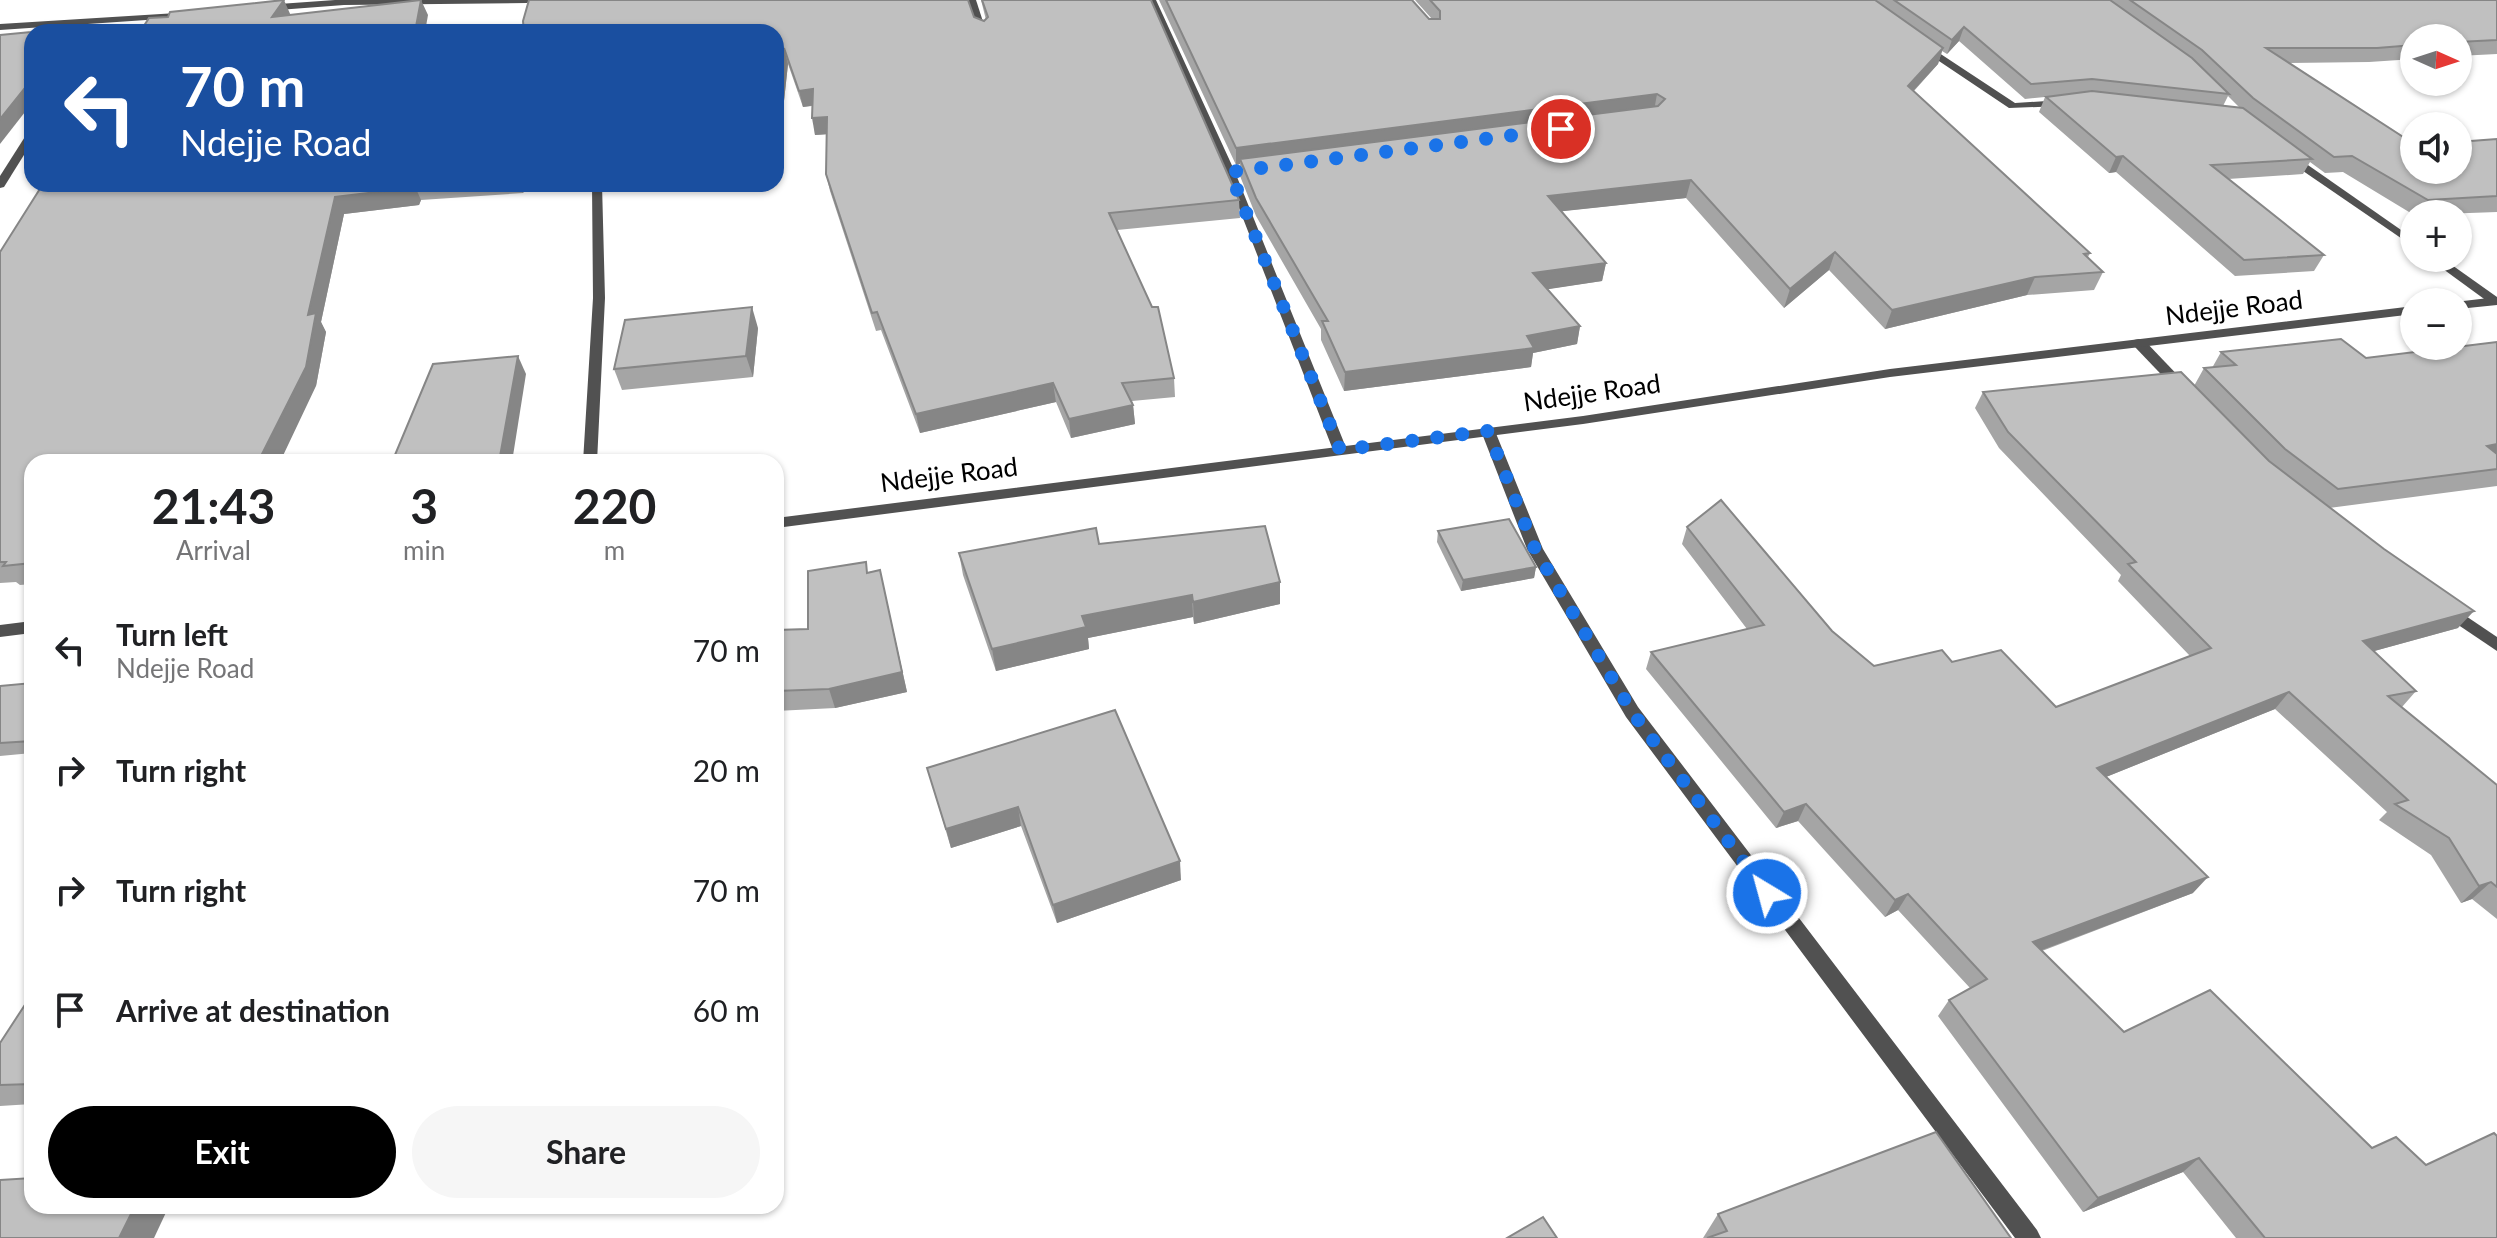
<!DOCTYPE html>
<html lang="en">
<head>
<meta charset="utf-8">
<style>
	:root { --surface:#fff; --page:#f6f6f6; --text:#202124; --muted:#757577; --accent:#000 }
	body { margin:0; font-family:Lato,sans-serif; background:var(--page); color:var(--text); height:100vh; display:flex; flex-direction:column; font-size:30px; white-space:nowrap }
	* { box-sizing:border-box; margin:0 }
	p { font-size:26px; color:var(--muted) }
	.icon { flex:none; width:44px; height:44px; fill:none; stroke:currentColor; stroke-width:2; stroke-linecap:round; stroke-linejoin:round }
	.map { position:relative; flex:1; overflow:hidden }
	.sheet { position:absolute; left:24px; top:454px; width:760px; height:760px; display:flex; flex-direction:column; background:var(--surface); border-radius:24px; box-shadow:0 2px 6px #0004 }
	.sheet>* { flex:none }
	.guide { position:absolute; left:24px; top:24px; width:760px; height:168px; border-radius:24px; box-shadow:0 2px 6px #0004; background:#1a4fa0; color:#fff; overflow:hidden }
	.needle { width:52px; rotate:93deg }
	.controls { position:absolute; left:2400px; top:24px; display:grid; gap:16px }
	.controls a { display:grid; place-items:center; width:72px; height:72px; border-radius:50%; background:var(--surface); box-shadow:0 2px 6px #0004; font-size:40px }
	.pin { position:absolute; display:grid; place-items:center; width:68px; height:68px; color:#fff; margin:-34px; border:4px solid #fff; border-radius:50%; box-shadow:0 2px 8px #0007 }
	.me { position:absolute; width:88px; margin:-44px; rotate:323deg; stroke-linejoin:round; filter:drop-shadow(0 0 6px #0008) }
	.turn { display:flex; align-items:center; gap:28px; height:168px; padding:0 24px; font-size:36px }
	.turn .icon { width:104px; height:104px; stroke-width:2.5 }
	.turn b { display:block; font-size:56px; line-height:68px }
	.eta { display:flex; justify-content:space-evenly; align-items:center; height:136px; text-align:center }
	.eta b { font-size:48px; font-weight:700; line-height:56px }
	.cta { display:flex; gap:16px; margin-top:auto; padding:16px 24px }
	.cta a { flex:1; height:92px; border-radius:48px; background:var(--accent); color:#fff; font-size:32px; font-weight:700; line-height:92px; text-align:center }
	.cta a+a { background:var(--page); color:var(--text) }
	ul { padding:0; list-style:none }
	li { display:flex; align-items:center; gap:24px; height:120px; padding:0 24px }
	li div { flex:1 }
	li b { display:block; font-size:30px }
	li em { font-style:normal }
	.map>svg:first-child { display:block }
	.lines { fill:none; stroke-linecap:round; stroke-linejoin:round }
	.minor { fill:#515151; fill-rule:evenodd }
	.tertiary { fill:#515151; fill-rule:evenodd }
	.wall { fill:#a5a5a5; fill-rule:evenodd }
	.shaded-wall { fill:#868686 }
	.building { fill:#c0c0c0; stroke:#868686; stroke-width:2 }
	.route { stroke:#1a73e8; stroke-width:14; stroke-dasharray:0 25.2 }
	.labels { text-anchor:middle; stroke-width:6; stroke-linejoin:round; paint-order:stroke }
	.street-label { font-size:26px; fill:#000; stroke:#fff }
</style>
</head>
<body>
<div class="map">
<svg width="2497" height="1238" viewBox="0 0 2497 1238">
	<rect width="100%" height="100%" fill="#fff"/>
	<g class="lines">
		<g class="minor">
			<polygon points="335,0 531,0 527,3 344,5 265,11 261,8 265,5"/>
			<polygon points="968,0 976,0 987,34 979,32"/>
			<polygon points="1148,0 1156,0 1235,172 1347,450 1345,453 1340,454 1333,450 1225,172"/>
			<polygon points="193,12 194,14 190,17 0,30 0,24"/>
			<polygon points="1921,45 1927,45 2015,103 2062,100 2067,103 2062,106 2009,108 1921,49"/>
			<polygon points="32,131 32,142 4,187 0,188 0,176 28,132"/>
			<polygon points="2287,156 2295,156 2414,239 2414,247 2287,160"/>
			<polygon points="592,184 602,184 605,298 597,462 583,462 593,298"/>
			<polygon points="2428,258 2442,258 2497,297 2497,304 2491,304"/>
			<polygon points="2139,339 2144,340 2187,385 2187,391 2177,391 2134,346 2134,340"/>
			<polygon points="1488,427 1495,431 1543,549 1638,707 2037,1230 2041,1238 2015,1238 1626,717 1527,549 1481,431"/>
			<polygon points="2448,604 2497,637 2497,651 2442,614 2440,610 2442,606"/>
		</g>
		<g class="tertiary">
			<polygon points="2497,297 2497,305 2458,309 2458,302 2455,302"/>
			<polygon points="2414,306 2414,314 1890,377 1583,424 776,528 776,518 1583,416 1890,369"/>
			<polygon points="32,621 32,633 0,637 0,625"/>
		</g>
	</g>
	<g class="wall">
		<polygon points="981,0 1151,0 1239,200 1240,218 1117,230 1174,378 1175,397 1132,401 1133,405 1135,424 1071,438 1056,402 920,433 881,330 876,331 830,191 826,174 827,134 815,135 812,106 803,107 788,64 783,110 776,111 776,32 974,17 984,21 986,20"/>
		<path d="M1159,0H1412L1429,19H1432L1415,0H2497V54L2458,56V38H2414V59L2369,62L2289,63L2414,144L2497,139V212L2414,215L2343,172L2325,173L2310,162L2303,174L2228,179L2324,255L2314,271L2235,276L2116,172L2109,173L2039,112L2045,97L2025,99L1959,41L1947,54L1942,51L1938,64L1914,91L2090,253L2088,257L2103,272L2094,290L2027,295L1885,329L1829,270L1784,308L1686,198L1562,211L1606,263L1602,281L1547,289L1580,326L1577,344L1533,353L1531,367L1344,391L1321,340V329L1256,216L1240,176V164L1236,165ZM2228,96L2240,108L2223,106Z"/>
		<polygon points="43,184 528,184 523,193 421,200 419,205 344,214 321,322 326,332 316,386 32,462 32,584 20,585 16,582 0,583 0,252"/>
		<polygon points="758,328 753,377 622,390 614,369"/>
		<polygon points="2497,342 2497,486 2329,508 2458,628 2374,651 2416,691 2402,707 2497,785 2497,919 2472,899 2461,903 2431,855 2379,820 2387,812 2275,709 2106,777 2193,893 2042,951 2124,1032 2372,1148 2497,1238 2236,1238 2183,1172 2083,1212 1938,1016 1949,1000 1970,988 1898,910 1885,917 1798,821 1776,828 1646,669 1651,652 1747,629 1682,544 1687,527 1832,631 1874,666 1952,662 2056,707 2190,656 2118,581 2121,575 1999,448 1975,408 1983,392 2194,386 2204,368 2212,368 2221,352 2366,358"/>
		<polygon points="1438,531 1536,567 1534,578 1461,591 1437,542"/>
		<polygon points="1099,544 1280,582 1280,604 1194,624 1193,617 1088,638 1089,649 996,671 963,575 959,553"/>
		<polygon points="880,570 907,692 835,708 776,711 776,630 808,629 869,572"/>
		<polygon points="32,683 32,753 0,756 0,686"/>
		<polygon points="927,768 1181,880 1057,923 1021,826 951,848"/>
		<polygon points="32,994 32,1104 0,1106 0,1085"/>
		<polygon points="1718,1214 2011,1238 1703,1238"/>
	</g>
	<g class="shaded-wall">
		<polygon points="284,0 291,16 272,17"/>
		<polygon points="421,0 428,15 425,32 415,32"/>
		<polygon points="1964,27 1959,41 1947,54 1952,40"/>
		<polygon points="784,48 788,64 783,110 776,111 776,94"/>
		<polygon points="1943,48 1938,64 1903,102 1908,86"/>
		<polygon points="32,79 32,103 0,144 0,119"/>
		<polygon points="813,89 816,105 803,107 799,91"/>
		<polygon points="1657,94 1654,111 1240,159 1240,164 1236,165 1236,148"/>
		<polygon points="827,117 831,134 815,135 812,118"/>
		<polygon points="2123,156 2116,172 2109,173 2116,157"/>
		<polygon points="1691,180 1686,198 1546,213 1548,196"/>
		<polygon points="414,184 421,200 419,205 344,214 321,322 326,332 316,386 280,462 258,462 335,197"/>
		<polygon points="519,184 528,184 523,193"/>
		<polygon points="1835,252 1829,270 1784,308 1790,289"/>
		<polygon points="1606,263 1602,281 1530,292 1533,273"/>
		<polygon points="2035,277 2027,295 1885,329 1892,310"/>
		<polygon points="752,307 758,328 753,377 746,356"/>
		<polygon points="1580,326 1577,344 1533,353 1531,367 1344,391 1345,372"/>
		<polygon points="518,356 526,374 512,462 499,462"/>
		<polygon points="1053,383 1056,402 920,433 916,414"/>
		<polygon points="1133,405 1135,424 1071,438 1069,419"/>
		<polygon points="2497,444 2497,459 2487,446"/>
		<polygon points="1536,567 1534,578 1461,591 1463,580"/>
		<polygon points="880,570 907,692 835,708 829,689"/>
		<polygon points="1280,582 1280,604 1194,624 1193,602"/>
		<polygon points="1192,595 1193,617 1088,638 1089,649 996,671 992,649 1082,616"/>
		<polygon points="2474,611 2458,628 2349,658 2363,641"/>
		<polygon points="2289,692 2275,709 2086,785 2097,768"/>
		<polygon points="1806,804 1798,821 1776,828 1784,812"/>
		<polygon points="1018,807 1021,826 951,848 946,829"/>
		<polygon points="1180,861 1181,880 1057,923 1053,905"/>
		<polygon points="2208,877 2193,893 2021,958 2033,942"/>
		<polygon points="2491,882 2472,899 2461,903 2479,886"/>
		<polygon points="1908,894 1898,910 1885,917 1895,900"/>
		<polygon points="2199,1158 2183,1172 2083,1212 2098,1198"/>
		<polygon points="135,1206 169,1206 154,1238 119,1238"/>
	</g>
	<g class="building">
		<polygon points="284,0 272,17 421,0 415,32 140,32 149,18 168,17 170,12"/>
		<polygon points="529,0 968,0 974,17 984,21 988,17 982,0 1151,0 1239,200 1109,213 1152,307 1158,307 1174,378 1122,383 1133,405 1069,419 1053,383 916,414 877,312 872,313 826,174 827,117 812,118 813,89 799,91 784,48 779,94 776,94 776,32 524,32 523,21"/>
		<polygon points="1166,0 1412,0 1429,19 1440,19 1440,11 1430,0 1875,0 1943,48 1908,86 2090,253 2084,254 2103,272 2035,277 1892,310 1835,252 1790,289 1691,180 1548,196 1606,263 1533,273 1580,326 1527,336 1534,348 1345,372 1322,321 1328,321 1256,198 1240,159 1658,106 1665,99 1657,94 1236,148"/>
		<polygon points="1894,0 2110,0 2192,58 2229,94 2092,79 2031,84 1964,27 1952,40"/>
		<polygon points="2130,0 2497,0 2497,40 2458,42 2458,38 2414,38 2414,45 2377,48 2266,48 2414,144 2414,170 2458,170 2458,142 2497,139 2497,196 2428,200 2352,156 2334,157 2253,98 2202,50"/>
		<polygon points="73,28 70,32 32,32 32,79 0,119 0,35"/>
		<polygon points="2092,91 2243,108 2312,159 2211,165 2324,255 2244,260 2123,156 2116,157 2046,97"/>
		<polygon points="43,184 412,184 411,188 335,197 308,315 316,313 306,367 258,462 32,462 32,563 3,566 6,562 0,562 0,252"/>
		<polygon points="752,307 746,356 614,369 625,320"/>
		<polygon points="2341,339 2366,358 2497,342 2497,444 2487,446 2497,454 2497,469 2338,489 2285,449 2204,368 2236,365 2221,352"/>
		<polygon points="518,356 499,462 392,462 433,364"/>
		<polygon points="2181,372 2269,461 2384,549 2474,611 2363,641 2416,691 2388,696 2497,785 2497,887 2491,882 2479,886 2449,838 2395,804 2408,800 2289,692 2097,768 2208,877 2033,942 2124,1032 2210,990 2372,1148 2396,1137 2426,1165 2494,1133 2497,1136 2497,1238 2265,1238 2199,1158 2098,1198 1949,1000 1987,979 1908,894 1895,900 1806,804 1784,812 1651,652 1764,625 1687,527 1721,500 1832,631 1874,666 1942,650 1952,662 2001,650 2056,707 2211,648 2128,564 2136,562 2008,432 1983,392"/>
		<polygon points="1509,519 1536,567 1463,580 1438,531"/>
		<polygon points="1265,526 1280,582 1193,602 1192,595 1082,616 1086,627 992,649 959,553 1096,528 1099,544"/>
		<polygon points="866,562 867,573 880,570 902,672 829,689 776,691 776,630 808,629 808,571"/>
		<polygon points="32,683 32,741 0,743 0,686"/>
		<polygon points="1115,710 1180,861 1053,905 1018,807 946,829 927,768"/>
		<polygon points="32,994 32,1084 0,1085 0,1043"/>
		<polygon points="1936,1132 2011,1238 1707,1238 1727,1231 1718,1214"/>
		<polygon points="32,1178 32,1206 135,1206 119,1238 0,1238 0,1180"/>
		<polygon points="1543,1217 1557,1238 1507,1238"/>
	</g>
	<g class="lines">
		<polyline class="route" points="1561,129 1230,172 1340,450 1488,431 1535,549 1632,712 1767,893"/>
	</g>
	<g class="labels">
		<g class="street-label">
			<text transform="translate(2234 308) rotate(-7)" y="9">Ndejje Road</text>
			<text transform="translate(1592 393) rotate(-8)" y="9">Ndejje Road</text>
			<text transform="translate(949 475) rotate(-7)" y="9">Ndejje Road</text>
		</g>
	</g>
</svg>
<div class="controls">
<a><svg class="needle" viewBox="-14 -14 28 28"><path d="M0-13l5 13h-10z" fill="#e53935"/><path d="M0 13l5-13h-10z" fill="#757577"/></svg></a>
<a><svg class="icon" aria-label="sound" viewBox="0 0 24 24"><path d="M4 9h4l5-4v14l-5-4H4zM17 9q2 3 0 6"/></svg></a>
<a>+</a>
<a>−</a>
</div>
<div class="pin" style="left:1561px;top:129px;background:#d93025"><svg class="icon" aria-label="arrive" viewBox="0 0 24 24"><path d="M6 21V4h12l-3 4 3 4H6"/></svg></div>
<svg class="me" style="left:1767px;top:893px" viewBox="-20 -20 40 40"><circle r="17" fill="#1a73e8" stroke="#fff" stroke-width="3"/><path d="M0-11L8 9 0 5-8 9z" fill="#fff"/></svg>
<div class="guide">
<div class="turn"><svg class="icon" aria-label="left" viewBox="0 0 24 24"><path d="M17 20v-9H6M10 6l-5 5 5 5"/></svg><div><b>70 m</b>Ndejje Road</div></div>
</div>
<section class="sheet">
<div class="eta">
<div><b>21:43</b><p>Arrival</p></div>
<div><b>3</b><p>min</p></div>
<div><b>220</b><p>m</p></div>
</div>
<ul>
<li><svg class="icon" aria-label="left" viewBox="0 0 24 24"><path d="M17 20v-9H6M10 6l-5 5 5 5"/></svg><div><b>Turn left</b><p>Ndejje Road</p></div><em>70 m</em></li>
<li><svg class="icon" aria-label="right" viewBox="0 0 24 24"><path d="M7 20v-9h11M14 6l5 5-5 5"/></svg><div><b>Turn right</b></div><em>20 m</em></li>
<li><svg class="icon" aria-label="right" viewBox="0 0 24 24"><path d="M7 20v-9h11M14 6l5 5-5 5"/></svg><div><b>Turn right</b></div><em>70 m</em></li>
<li><svg class="icon" aria-label="arrive" viewBox="0 0 24 24"><path d="M6 21V4h12l-3 4 3 4H6"/></svg><div><b>Arrive at destination</b></div><em>60 m</em></li>
</ul>
<div class="cta"><a>Exit</a><a>Share</a></div>
</section>
</div>
</body>
</html>
